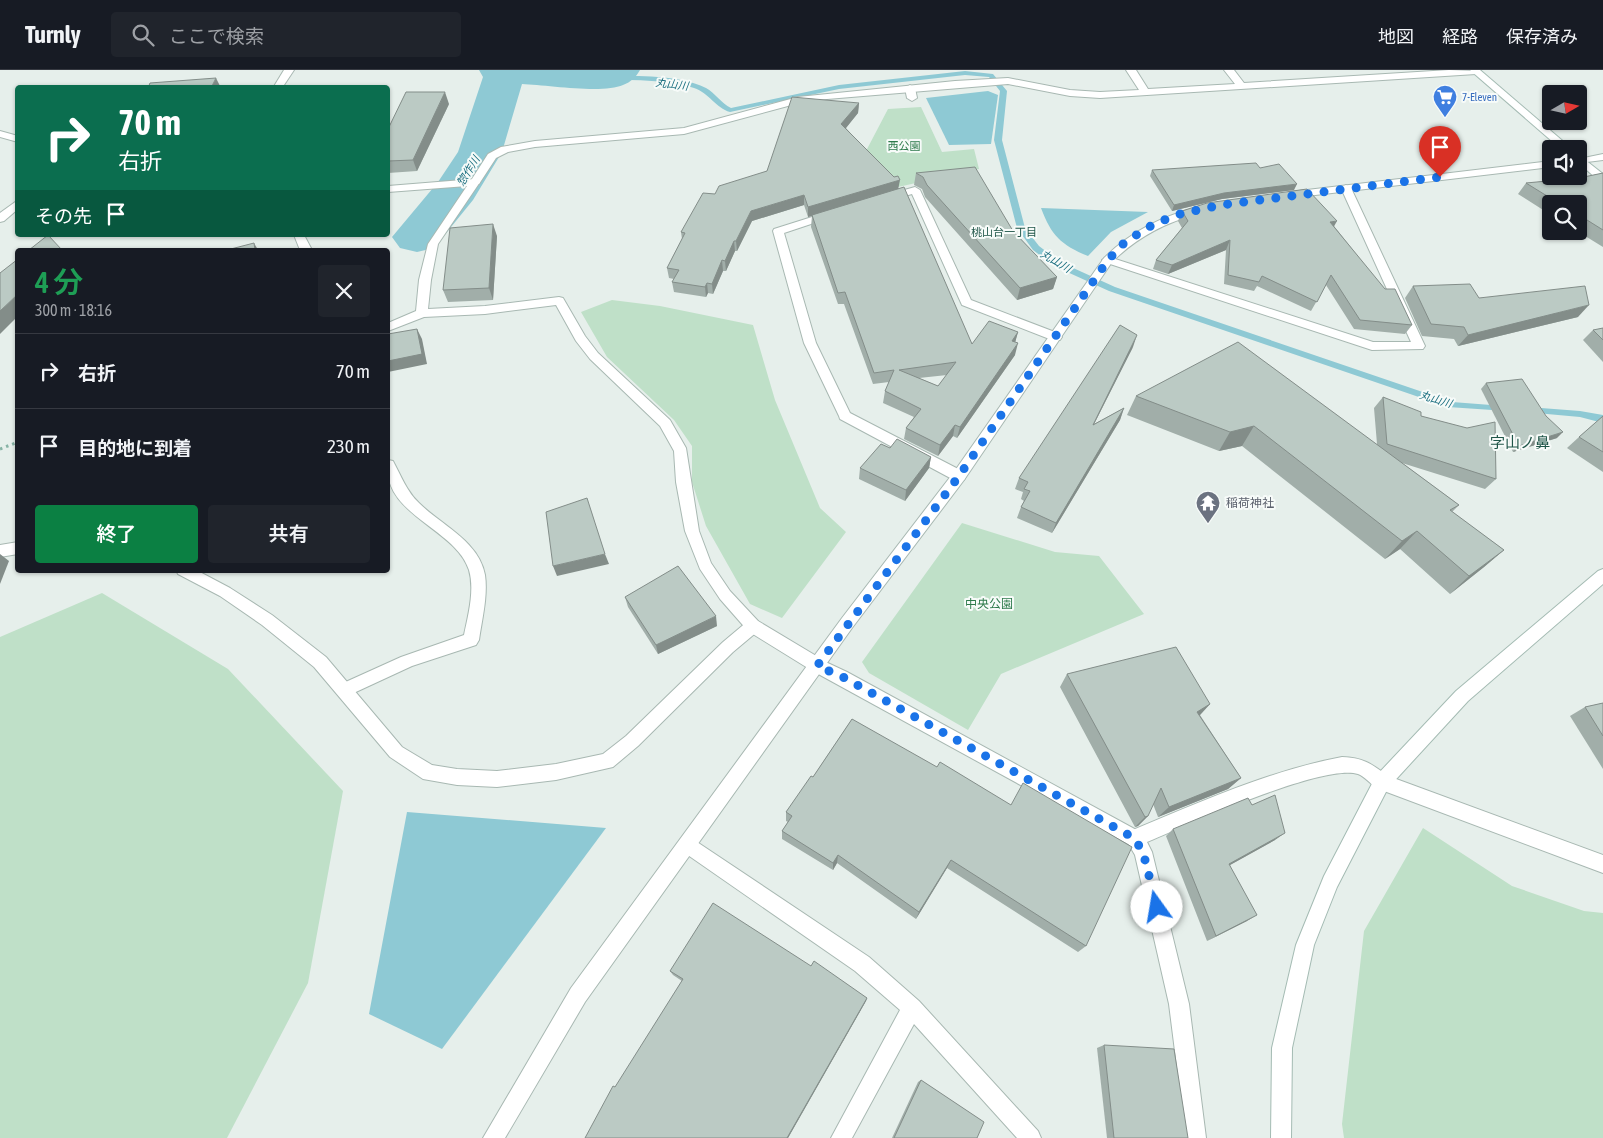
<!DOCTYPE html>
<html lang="ja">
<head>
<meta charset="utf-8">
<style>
	:root { --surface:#171b24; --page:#20242c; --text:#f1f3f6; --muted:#9ea1a6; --line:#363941; --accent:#0b8043 }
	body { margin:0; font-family:"Asap Condensed","Noto Sans JP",sans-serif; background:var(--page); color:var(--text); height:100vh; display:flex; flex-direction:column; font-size:19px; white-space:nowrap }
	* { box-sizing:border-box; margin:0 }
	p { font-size:16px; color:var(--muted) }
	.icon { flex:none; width:28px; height:28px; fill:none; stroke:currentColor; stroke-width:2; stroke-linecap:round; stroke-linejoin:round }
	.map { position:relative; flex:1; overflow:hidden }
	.side { position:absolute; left:15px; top:178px; width:375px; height:325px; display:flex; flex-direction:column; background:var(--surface); border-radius:5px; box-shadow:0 1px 4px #0004 }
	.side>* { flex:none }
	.top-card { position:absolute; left:15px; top:15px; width:375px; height:152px; border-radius:5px; box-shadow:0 1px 4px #0004; background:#0b6e4f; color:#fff; overflow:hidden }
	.needle { width:32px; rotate:81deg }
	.controls { position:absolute; left:1542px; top:15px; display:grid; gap:10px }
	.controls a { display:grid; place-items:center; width:45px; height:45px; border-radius:5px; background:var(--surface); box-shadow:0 1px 4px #0004; font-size:25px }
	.pin { position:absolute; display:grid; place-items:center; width:42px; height:42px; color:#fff; margin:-51px -21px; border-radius:50% 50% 50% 0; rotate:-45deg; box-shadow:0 0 5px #0007 }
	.pin .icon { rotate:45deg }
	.me { position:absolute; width:55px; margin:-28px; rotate:347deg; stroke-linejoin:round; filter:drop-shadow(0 0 4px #0008) }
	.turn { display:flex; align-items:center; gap:18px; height:105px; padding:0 20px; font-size:22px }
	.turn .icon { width:65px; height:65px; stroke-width:2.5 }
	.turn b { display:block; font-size:35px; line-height:42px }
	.then { display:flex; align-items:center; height:48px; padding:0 20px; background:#0003; gap:10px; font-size:19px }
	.round { display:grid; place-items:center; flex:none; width:52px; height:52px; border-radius:5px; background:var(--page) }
	.headline { display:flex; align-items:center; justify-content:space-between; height:85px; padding:0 20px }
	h1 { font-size:30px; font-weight:600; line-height:38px; color:#1e9e55 }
	.button { display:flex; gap:10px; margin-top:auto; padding:10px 20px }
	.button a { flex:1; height:58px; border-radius:5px; background:var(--accent); color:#fff; font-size:20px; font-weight:600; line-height:58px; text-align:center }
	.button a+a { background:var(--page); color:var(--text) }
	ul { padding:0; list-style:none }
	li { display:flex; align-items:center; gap:15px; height:75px; padding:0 20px; border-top:1px solid var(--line) }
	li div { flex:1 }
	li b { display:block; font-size:19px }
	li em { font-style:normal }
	header { display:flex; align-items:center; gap:30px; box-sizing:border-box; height:70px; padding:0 25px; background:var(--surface); border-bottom:1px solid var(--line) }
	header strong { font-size:24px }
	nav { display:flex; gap:28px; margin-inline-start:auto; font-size:18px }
	.search { width:350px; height:45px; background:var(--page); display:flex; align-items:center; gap:12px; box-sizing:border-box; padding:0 18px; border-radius:5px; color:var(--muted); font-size:19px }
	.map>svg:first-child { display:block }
	.green { fill:#bfe0c8 }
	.water { fill:#8ec9d4 }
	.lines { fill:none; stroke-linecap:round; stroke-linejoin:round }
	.stream { fill:#8ec9d4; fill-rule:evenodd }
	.river { fill:#8ec9d4; fill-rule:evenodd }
	.service-casing { stroke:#a8b8b2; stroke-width:2 }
	.minor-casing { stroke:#a8b8b2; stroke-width:2 }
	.tertiary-casing { stroke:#a8b8b2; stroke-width:2 }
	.secondary-casing { stroke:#a4bbb3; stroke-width:2 }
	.path { stroke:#86b3a5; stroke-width:3; stroke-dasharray:2.5 4; stroke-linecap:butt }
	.service { fill:#fff; fill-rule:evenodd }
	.minor { fill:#fff; fill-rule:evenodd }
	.tertiary { fill:#fff; fill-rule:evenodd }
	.secondary { fill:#fff; fill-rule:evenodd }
	.wall { fill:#a1aea9; fill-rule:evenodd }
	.shaded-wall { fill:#838d89 }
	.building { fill:#bbcac4; stroke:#838d89; fill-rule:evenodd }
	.route { stroke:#1a73e8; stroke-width:9; stroke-dasharray:0 16.2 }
	.labels { text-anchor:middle; stroke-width:4; stroke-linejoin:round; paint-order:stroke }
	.far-water-label { font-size:11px; font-style:italic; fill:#1c6f80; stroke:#f7fbf9 }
	.far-shop-label { font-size:11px; fill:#366cbe; stroke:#f7fbf9; text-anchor:start }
	.far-park-label { font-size:11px; fill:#2d7a4b; stroke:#f7fbf9 }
	.far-neighbourhood-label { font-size:11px; fill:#1f5548; stroke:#f7fbf9 }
	.worship-label { font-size:12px; fill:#5b616d; stroke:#f7fbf9; text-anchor:start }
	.park-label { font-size:12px; fill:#2d7a4b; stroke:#f7fbf9 }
	.quarter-label { font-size:15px; fill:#1f5548; stroke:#f7fbf9 }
</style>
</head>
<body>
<header>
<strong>Turnly</strong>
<div class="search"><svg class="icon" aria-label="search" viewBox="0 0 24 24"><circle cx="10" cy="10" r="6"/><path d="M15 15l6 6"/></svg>ここで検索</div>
<nav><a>地図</a><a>経路</a><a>保存済み</a></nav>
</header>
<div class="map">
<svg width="1603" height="1068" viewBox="0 0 1603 1068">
	<rect width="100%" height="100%" fill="#e6efeb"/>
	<g class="green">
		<polygon points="921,37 942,82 974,79 979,99 898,117 866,81 888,39"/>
		<polygon points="612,230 660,236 753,255 775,330 820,438 846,462 782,548 750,534 706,456 692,412 692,376 674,350 607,287 581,242"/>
		<polygon points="962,453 1055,482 1099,486 1144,544 1001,604 968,660 869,603 862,592"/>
		<polygon points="102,523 228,599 343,721 308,913 227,1068 0,1068 0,567"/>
		<polygon points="1423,758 1512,816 1584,841 1603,843 1603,1068 1344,1068 1342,1054 1364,861"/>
	</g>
	<g class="water">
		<polygon points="988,21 998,25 991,74 949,75 926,28"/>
		<path d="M1041,138L1148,142L1111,162L1088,186C1061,175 1051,165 1041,138Z"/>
		<polygon points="407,742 606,758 442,979 369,944"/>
	</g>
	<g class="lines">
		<g class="stream">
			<path d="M965,1L993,4L1007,21L1002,70L1025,158L1039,176L1060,192L1115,217L1452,332L1504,336L1509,339L1507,341L1448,337L1109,221L1054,196L1033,180L1017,158L994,70L1000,21L989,7L965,5L839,19L730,42C716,38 709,23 694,18C668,9 636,11 608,9L605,7L608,5C639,7 677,4 706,18C715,23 721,33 731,38L839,15Z"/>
			<polygon points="1528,337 1580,341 1603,345 1603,353 1580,347 1525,342 1523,340 1525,338"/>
		</g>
		<path class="river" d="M479,0H640C636,7 631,12 623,15C603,24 547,15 522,14L502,82L473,130L434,178L417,182L400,178L392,167L438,112L458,82L483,7Z"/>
		<defs>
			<g id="service">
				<polygon points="910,15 915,18 917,28 912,31 907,28 905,18"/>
				<polygon points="475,109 480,112 438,174 431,210 428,239 485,236 559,227 563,228 585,266 598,283 670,350 686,378 699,461 711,493 730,521 758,551 823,590 825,595 823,600 817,602 811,600 748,561 720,529 700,499 685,461 676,412 674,381 660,356 590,289 576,271 556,235 485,244 424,247 388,261 388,253 416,241 419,210 428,174 467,116 388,122 388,116"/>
				<polygon points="294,165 304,165 312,180 300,180"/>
				<path d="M388,390L393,391C401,406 407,422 419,433C441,455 479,471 485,505C488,526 482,549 479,570L476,575L412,596L345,627L339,625L337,620L339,615L401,587L464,565C468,546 475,520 469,500C455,457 380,445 388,390Z"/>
				<path d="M1342,687C1364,688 1370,693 1388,706L1603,785V803L1376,718C1371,714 1364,706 1358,704C1323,693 1185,756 1147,772L1152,782L1189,934L1206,1068H1186L1169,934L1135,785L1125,768L1128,762C1198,733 1268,701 1342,687Z"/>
			</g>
			<g id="minor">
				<polygon points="284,0 294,0 282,18 273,18"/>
				<polygon points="1126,0 1136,0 1148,19 1235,14 1224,0 1234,0 1244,13 1449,0 1481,1 1476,4 1100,28 1070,26 1008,14 827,29 799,33 684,64 535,77 508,82 496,88 479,114 471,114 470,112 488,84 501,77 535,71 684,58 798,27 955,11 1008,8 1070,20 1100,22 1139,20"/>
				<polygon points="0,61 18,66 18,72 0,67"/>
				<polygon points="1603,84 1603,90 1579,93 1579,89"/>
				<polygon points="1346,115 1351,118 1425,276 1423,279 1372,280 1104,192 1102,190 1108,187 1112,188 1373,272 1411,272 1341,118"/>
				<polygon points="915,117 920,120 971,230 1060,264 1062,267 1060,270 1052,270 962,235 912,124 887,131 882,128 883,126"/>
				<polygon points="18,130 18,139 4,151 0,152 0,143"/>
				<polygon points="831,141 835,142 836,144 835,146 784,163 816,273 850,343 964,402 966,406 964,410 959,411 954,410 840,349 839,346 804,273 773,161 774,159"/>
				<polygon points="18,472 18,484 0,487 0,475"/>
				<polygon points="176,500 196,500 230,518 272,545 326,587 402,677 432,695 457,699 497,701 556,694 603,684 626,666 723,572 748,551 753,550 758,551 761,556 758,561 733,582 638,676 613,697 556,710 497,717 457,715 423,709 390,687 314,597 262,555 220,526 178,504"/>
				<polygon points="817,588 847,602 1140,762 1143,768 1140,774 1134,777 1128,774 811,600 809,595 811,590"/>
				<polygon points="688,766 869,887 919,931 1038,1061 1041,1068 1017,1068 914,954 852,1068 831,1068 900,940 855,901 682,781 679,775 682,769"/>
			</g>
			<g id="tertiary">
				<polygon points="1551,91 1551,97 1290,128 1285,125 1290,122"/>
				<path d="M1199,137L1203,138L1204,140L1203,142C1167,152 1138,166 1112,192L964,410L852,558L585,932L505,1068H483L571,918L842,548L954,402L1104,188C1132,161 1162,146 1199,137Z"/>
			</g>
			<g id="secondary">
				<polygon points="1470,0 1480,0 1572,79 1561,79"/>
				<polygon points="1579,85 1603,104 1603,112 1599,111 1579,93"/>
				<polygon points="1603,499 1603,514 1468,631 1388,718 1337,817 1314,875 1292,978 1291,1068 1271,1068 1272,978 1296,875 1324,806 1376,706 1456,621 1598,501"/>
			</g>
		</defs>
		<use href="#service" class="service-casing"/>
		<use href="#minor" class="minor-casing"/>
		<use href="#tertiary" class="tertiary-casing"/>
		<use href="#secondary" class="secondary-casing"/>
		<polyline class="path" points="0,379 18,372"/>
		<use href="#service" class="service"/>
		<use href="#minor" class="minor"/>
		<use href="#tertiary" class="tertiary"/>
		<use href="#secondary" class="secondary"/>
	</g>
	<g class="wall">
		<path d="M859,33L858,43L846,58L899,119L972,274L1018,262L1015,272V285L957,368L953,366L938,386L904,369L906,358L914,347L883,333L885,321L889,312L873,314L844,234H838L811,157L812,146L808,147L804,135L752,151L737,181H735L726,201H723L713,224L708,223L706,227L674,222L672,212L674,209L669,208L667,198L682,169L681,162L715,124L767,101ZM947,305L938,316L919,308Z"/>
		<polygon points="449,34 417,101 388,103 388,59"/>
		<polygon points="1260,98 1294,120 1222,129 1172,141 1150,106 1152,100"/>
		<polygon points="916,103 1013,161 1057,207 1053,219 1017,230 925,127 922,119 914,115"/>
		<polygon points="1603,103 1603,177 1577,161 1579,161 1579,134 1551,134 1551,145 1518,124 1526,113 1579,108"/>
		<polygon points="1182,141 1334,156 1412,255 1405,264 1354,259 1326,215 1311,241 1257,216 1254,221 1224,214 1226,180 1168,204 1153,199 1156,190 1182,158 1178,151"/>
		<polygon points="497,166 493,230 448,232 443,220"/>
		<polygon points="1413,216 1479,228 1578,247 1458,276 1454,269 1422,266 1405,228"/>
		<polygon points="1603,258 1603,292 1583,270 1593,260"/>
		<polygon points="1133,277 1094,354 1124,338 1120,350 1052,463 1017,448 1021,437 1024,431 1021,429 1023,422 1015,419 1019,408"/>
		<polygon points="1486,313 1557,368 1513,382 1481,319"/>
		<polygon points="1136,326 1377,374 1374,338 1383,327 1421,346 1496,409 1485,419 1402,393 1459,435 1452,442 1504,480 1484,497 1450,524 1400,479 1385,489 1242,376 1219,381 1127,345"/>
		<polygon points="1603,346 1603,402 1567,378 1579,367"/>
		<polygon points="890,378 931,387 929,398 905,431 859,409 860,398"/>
		<polygon points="625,527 717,556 658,584 628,537"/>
		<polygon points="1067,604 1210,634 1200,645 1241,708 1228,719 1158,747 1153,734 1148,746 1138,756 1135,757 1060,617"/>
		<polygon points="1603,633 1603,699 1570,646 1585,637"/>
		<polygon points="852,649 1086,876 1078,882 947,798 916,849 837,793 833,800 782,769 782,761 788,752 786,751 786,742 813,707"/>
		<polygon points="1173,759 1275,770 1230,795 1247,851 1207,871 1166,766"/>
		<polygon points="811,896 867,928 866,931 788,1068 585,1068 682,911 673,905 670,901"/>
		<polygon points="1104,975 1188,1068 1107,1068 1097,978"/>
		<polygon points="921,1010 977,1068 892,1068 918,1012"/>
	</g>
	<g class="shaded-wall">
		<polygon points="216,8 221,18 211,18"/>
		<polygon points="445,22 449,34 417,101 413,90"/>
		<polygon points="859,33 858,43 841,64 841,54"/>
		<polygon points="900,110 898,120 808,147 808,137"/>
		<polygon points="1297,114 1294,120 1222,129 1172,141 1174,135 1224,123"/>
		<polygon points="804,125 804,135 752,151 737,181 736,171 751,141"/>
		<polygon points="1337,151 1332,160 1330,152"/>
		<polygon points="493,154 497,166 493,230 489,218"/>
		<polygon points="1230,170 1226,180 1168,204 1172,195"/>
		<polygon points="734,171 735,181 726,201 725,191"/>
		<polygon points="254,173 258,180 255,180"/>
		<polygon points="722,190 723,201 713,224 712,214"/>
		<polygon points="1057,207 1053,219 1017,230 1020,218"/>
		<polygon points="707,213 708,223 706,227 705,217"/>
		<polygon points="18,224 18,246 0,264 0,241"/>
		<polygon points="1589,235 1578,247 1458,276 1468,265"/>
		<polygon points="417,259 422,269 427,294 388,302 388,291"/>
		<polygon points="1018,262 1015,273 1012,271"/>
		<polygon points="1137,265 1133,277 1088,366 1093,355"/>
		<polygon points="1018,273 1015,285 957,368 960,357"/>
		<polygon points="1124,338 1120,350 1052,463 1056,453"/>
		<polygon points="955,355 953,366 938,386 940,375"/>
		<polygon points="1254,356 1242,376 1219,381 1230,362"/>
		<polygon points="1563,362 1557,368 1513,382 1519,376"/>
		<polygon points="931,387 929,398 905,431 906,420"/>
		<polygon points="1417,461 1400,479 1385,489 1402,471"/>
		<polygon points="1504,480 1484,497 1450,524 1469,506"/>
		<polygon points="0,484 9,491 0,514"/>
		<polygon points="605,484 609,494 557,506 553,496"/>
		<polygon points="716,546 717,556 658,584 656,575"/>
		<polygon points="1210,634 1199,646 1197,642"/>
		<polygon points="1241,708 1228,719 1158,747 1169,737"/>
		<polygon points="1148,746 1138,756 1135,757 1145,747"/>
		<polygon points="1285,763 1275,770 1221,800 1229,794"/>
		<polygon points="838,785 837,793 833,800 833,793"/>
		<polygon points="951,790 947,798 916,849 919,842"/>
		<polygon points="1257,845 1247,851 1207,871 1216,866"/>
		<polygon points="867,928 866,931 788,1068 787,1068"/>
	</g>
	<g class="building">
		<polygon points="216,8 211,18 148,18 150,13"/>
		<polygon points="406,22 445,22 413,90 388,91 388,59"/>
		<polygon points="792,27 859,33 841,54 894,107 898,106 900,110 808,137 804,125 751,141 736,171 734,171 725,191 722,190 712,214 707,213 705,217 672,212 679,200 667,198 685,163 681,162 703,123 715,124 719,116 767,101"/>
		<polygon points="1256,93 1260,98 1279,94 1297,114 1224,123 1174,135 1152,100"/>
		<polygon points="975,97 1013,161 1057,207 1020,218 927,115 923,107 916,103"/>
		<polygon points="1603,103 1603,160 1579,145 1579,134 1560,134 1526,113 1579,108"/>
		<path d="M904,117L972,274L989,251L1018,262L1012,271L1018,273L960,357L955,355L940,375L906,358L921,339L885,321L894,300L874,303L845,222L838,223L812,145ZM956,292L938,316L899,300Z"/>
		<polygon points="1307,119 1337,151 1330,152 1385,219 1395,219 1412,255 1360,250 1331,205 1317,232 1262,206 1259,212 1228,205 1230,170 1172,195 1156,190 1188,151 1182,141 1207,133"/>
		<polygon points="493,154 489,218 443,220 450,158"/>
		<polygon points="48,165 62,180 29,180"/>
		<polygon points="254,173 255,180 227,180"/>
		<polygon points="18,189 18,224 0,241 0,203"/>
		<polygon points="1470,214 1479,228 1585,216 1589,235 1468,265 1464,257 1431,254 1413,216"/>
		<polygon points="1120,255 1137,265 1093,355 1124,338 1056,453 1021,437 1030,421 1024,419 1028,412 1019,408"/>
		<polygon points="1603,258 1603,270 1593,260"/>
		<polygon points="417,259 422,284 388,291 388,264"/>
		<polygon points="1238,272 1459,435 1450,440 1504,480 1469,506 1417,461 1402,471 1254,356 1230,362 1136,326"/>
		<polygon points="1522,309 1546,346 1563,362 1519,376 1486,313"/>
		<polygon points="1383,327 1421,342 1421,346 1467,358 1495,352 1496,409 1387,374"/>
		<polygon points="1603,346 1603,382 1579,367"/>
		<polygon points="897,369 931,387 906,420 860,398 881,374 890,378"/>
		<polygon points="587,428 605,484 553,496 546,442"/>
		<polygon points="678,496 716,546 656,575 625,527"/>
		<polygon points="1176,577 1210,634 1197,642 1241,708 1169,737 1161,718 1148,746 1145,747 1067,604"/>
		<polygon points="1603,633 1603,666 1585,637"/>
		<polygon points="852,649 937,697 940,692 1011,735 1023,713 1132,777 1086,876 951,790 919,842 838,785 833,793 782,761 792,746 786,742 811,706 813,707"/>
		<polygon points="1275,725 1285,763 1229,794 1257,845 1216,866 1173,759 1248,728 1252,735"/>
		<polygon points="713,833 811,896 814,891 867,928 787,1068 585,1068 613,1016 615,1017 683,909 670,901"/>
		<polygon points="1104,975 1174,979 1188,1068 1114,1068"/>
		<polygon points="921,1010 984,1052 977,1068 894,1068"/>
	</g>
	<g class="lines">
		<polyline class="route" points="1157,837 1143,782 1134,768 841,606 817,596 959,406 1108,190 1125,172 1154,154 1180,144 1221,135 1440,107"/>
	</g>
	<defs>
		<symbol id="supermarket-pin" viewBox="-11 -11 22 30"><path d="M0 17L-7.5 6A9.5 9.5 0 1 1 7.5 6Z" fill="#3f7fe0" stroke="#f7fbf9"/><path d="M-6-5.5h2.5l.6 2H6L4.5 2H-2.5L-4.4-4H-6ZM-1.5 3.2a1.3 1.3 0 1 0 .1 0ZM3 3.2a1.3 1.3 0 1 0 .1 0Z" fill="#fff"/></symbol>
		<symbol id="temple-pin" viewBox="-11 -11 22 30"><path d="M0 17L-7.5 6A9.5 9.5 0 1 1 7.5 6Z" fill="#6b7280" stroke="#f7fbf9"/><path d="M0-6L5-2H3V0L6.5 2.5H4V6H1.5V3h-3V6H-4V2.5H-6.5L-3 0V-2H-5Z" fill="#fff"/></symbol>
	</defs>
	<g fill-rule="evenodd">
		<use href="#supermarket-pin" x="1431" y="13" width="28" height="38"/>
		<use href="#temple-pin" x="1194" y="419" width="28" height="38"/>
	</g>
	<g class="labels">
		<g class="far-water-label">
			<text transform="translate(672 14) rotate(7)" y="4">丸山川</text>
			<text transform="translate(468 101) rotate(-58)" y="4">惣作川</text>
			<text transform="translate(1056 191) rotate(31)" y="4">丸山川</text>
			<text transform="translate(1436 329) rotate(17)" y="4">丸山川</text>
		</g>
		<g class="far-shop-label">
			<text x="1462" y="31">7-Eleven</text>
		</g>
		<g class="far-park-label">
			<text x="904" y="80">西公園</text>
		</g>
		<g class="far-neighbourhood-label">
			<text x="1004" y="166">桃山台一丁目</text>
		</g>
		<g class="worship-label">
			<text x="1226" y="437">稲荷神社</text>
		</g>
		<g class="park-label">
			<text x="989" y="538">中央公園</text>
		</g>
		<g class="quarter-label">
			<text x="1520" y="378">字山ノ鼻</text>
		</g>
	</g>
</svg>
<div class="controls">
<a><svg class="needle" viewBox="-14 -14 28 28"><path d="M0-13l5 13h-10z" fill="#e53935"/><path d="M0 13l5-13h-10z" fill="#9ea1a6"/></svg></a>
<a><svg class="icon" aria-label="sound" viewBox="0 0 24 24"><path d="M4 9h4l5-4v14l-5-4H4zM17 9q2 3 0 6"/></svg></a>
<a><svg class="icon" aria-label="search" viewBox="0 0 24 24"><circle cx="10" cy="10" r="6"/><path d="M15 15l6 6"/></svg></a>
</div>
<div class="pin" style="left:1440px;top:107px;background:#d93025"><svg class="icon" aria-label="arrive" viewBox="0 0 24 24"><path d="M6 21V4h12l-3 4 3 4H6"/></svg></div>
<svg class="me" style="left:1157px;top:837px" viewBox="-20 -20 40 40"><circle r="19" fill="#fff"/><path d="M0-13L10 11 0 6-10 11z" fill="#1a73e8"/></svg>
<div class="top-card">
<div class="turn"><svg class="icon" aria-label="right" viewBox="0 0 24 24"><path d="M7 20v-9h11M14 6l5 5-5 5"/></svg><div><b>70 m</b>右折</div></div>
<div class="then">その先<svg class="icon" aria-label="arrive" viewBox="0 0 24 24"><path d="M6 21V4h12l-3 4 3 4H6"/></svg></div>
</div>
<section class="side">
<div class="headline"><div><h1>4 分</h1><p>300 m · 18:16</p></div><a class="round"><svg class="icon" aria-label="close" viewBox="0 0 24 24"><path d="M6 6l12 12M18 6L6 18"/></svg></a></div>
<ul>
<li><svg class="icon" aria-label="right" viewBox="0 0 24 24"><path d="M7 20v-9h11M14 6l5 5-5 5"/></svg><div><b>右折</b></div><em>70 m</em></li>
<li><svg class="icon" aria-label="arrive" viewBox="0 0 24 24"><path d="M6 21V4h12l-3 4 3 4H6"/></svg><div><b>目的地に到着</b></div><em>230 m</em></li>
</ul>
<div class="button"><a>終了</a><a>共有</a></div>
</section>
</div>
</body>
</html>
